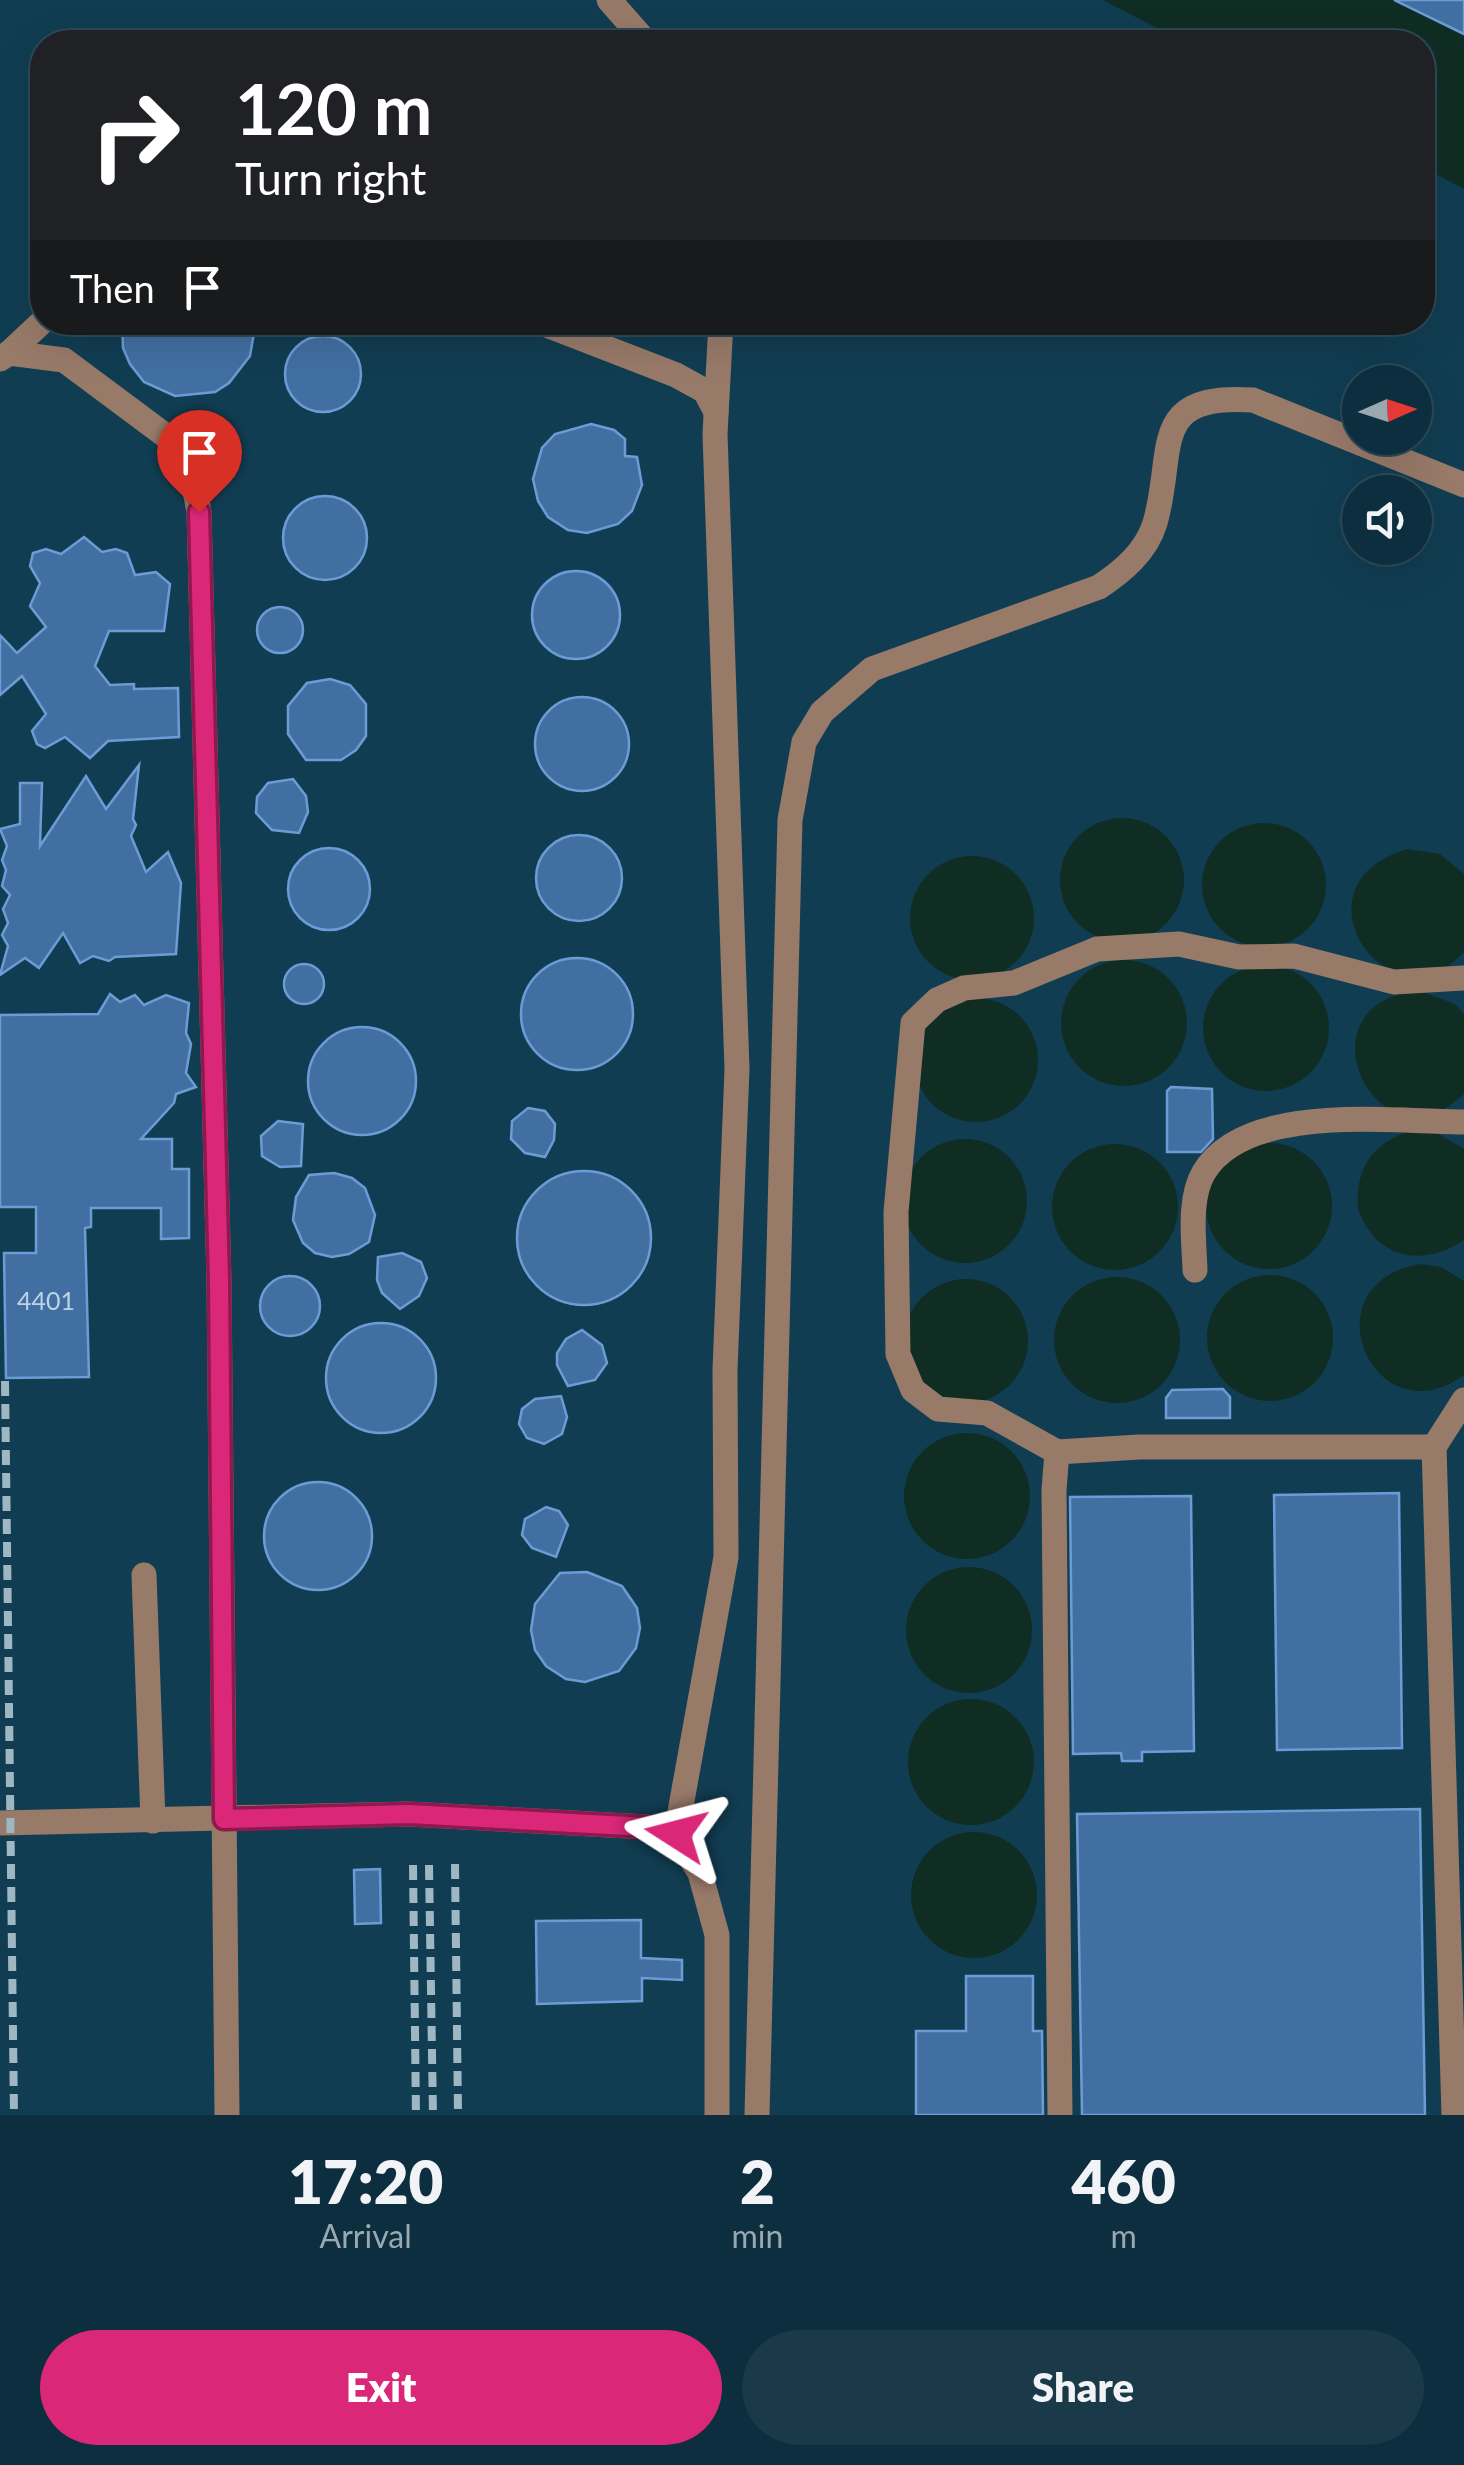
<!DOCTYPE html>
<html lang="en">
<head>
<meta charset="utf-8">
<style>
	:root { --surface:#0d2e3e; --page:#1b3a49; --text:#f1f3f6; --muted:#9aa8b0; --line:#2d4a58; --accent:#db2777 }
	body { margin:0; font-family:Lato,sans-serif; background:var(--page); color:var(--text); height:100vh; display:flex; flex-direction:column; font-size:38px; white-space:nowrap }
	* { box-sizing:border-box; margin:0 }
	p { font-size:32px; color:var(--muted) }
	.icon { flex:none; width:55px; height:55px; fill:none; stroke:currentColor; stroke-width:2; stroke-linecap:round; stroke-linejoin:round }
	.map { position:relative; height:2115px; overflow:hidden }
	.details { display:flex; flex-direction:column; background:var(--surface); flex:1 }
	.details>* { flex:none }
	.guide { position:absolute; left:30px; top:30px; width:1405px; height:305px; border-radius:40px; box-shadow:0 10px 40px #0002,0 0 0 2px var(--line); background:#202124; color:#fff; overflow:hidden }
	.needle { width:65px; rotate:87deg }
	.controls { position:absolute; left:1342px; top:365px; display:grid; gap:20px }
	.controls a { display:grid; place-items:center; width:90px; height:90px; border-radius:50%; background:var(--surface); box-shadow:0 10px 40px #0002,0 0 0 2px var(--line); font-size:50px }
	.pin { position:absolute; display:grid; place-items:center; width:85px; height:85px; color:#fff; margin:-102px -42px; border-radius:50% 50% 50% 0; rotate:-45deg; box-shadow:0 0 10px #0007 }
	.pin .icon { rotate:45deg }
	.me { position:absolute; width:110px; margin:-55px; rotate:279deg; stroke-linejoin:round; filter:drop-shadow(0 0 8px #0008) }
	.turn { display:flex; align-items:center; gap:35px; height:210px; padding:0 40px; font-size:45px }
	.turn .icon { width:130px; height:130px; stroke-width:2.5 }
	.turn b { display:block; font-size:70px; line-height:85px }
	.then { display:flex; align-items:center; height:95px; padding:0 40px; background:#0003; gap:20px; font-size:38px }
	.eta { display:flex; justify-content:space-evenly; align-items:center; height:170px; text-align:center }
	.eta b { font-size:60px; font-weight:800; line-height:70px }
	.cta { display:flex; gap:20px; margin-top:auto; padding:20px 40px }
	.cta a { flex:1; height:115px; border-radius:60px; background:var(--accent); color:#fff; font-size:40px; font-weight:800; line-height:115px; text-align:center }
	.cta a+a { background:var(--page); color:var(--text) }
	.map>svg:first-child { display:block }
	.water { fill:#102d24 }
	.building { fill:#426fa2; stroke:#6b9cd5; stroke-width:2.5 }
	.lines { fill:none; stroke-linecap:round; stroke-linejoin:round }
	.minor { stroke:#987a69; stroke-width:25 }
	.rail { stroke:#9eb7c3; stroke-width:8; stroke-dasharray:15 8; stroke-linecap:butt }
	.route-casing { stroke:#8e194d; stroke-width:25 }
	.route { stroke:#db2777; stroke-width:18 }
	.labels { text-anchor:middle; stroke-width:10; stroke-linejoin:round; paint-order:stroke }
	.number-label { font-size:25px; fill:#bdd4e6 }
</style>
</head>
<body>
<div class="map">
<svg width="1464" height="2115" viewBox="0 0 1464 2115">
	<rect width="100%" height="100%" fill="#113d52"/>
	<g class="water">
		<polygon points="1103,0 1464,0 1464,189 1423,167 1422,42 1184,42"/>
		<circle cx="1122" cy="880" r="62"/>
		<circle cx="1264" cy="885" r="62"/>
		<path d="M1407,849L1440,854L1464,874V952C1391,1033 1285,886 1407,849Z"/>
		<circle cx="972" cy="918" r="62"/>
		<circle cx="1124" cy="1023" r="63"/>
		<circle cx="1266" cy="1028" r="63"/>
		<path d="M1420,991L1455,1004L1464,1014V1094C1375,1178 1294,1000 1420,991Z"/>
		<circle cx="976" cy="1060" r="62"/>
		<path d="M1407,1132L1437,1133L1464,1149V1240C1422,1268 1376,1259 1358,1209C1355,1170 1371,1145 1407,1132Z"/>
		<circle cx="965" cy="1201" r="62"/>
		<circle cx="1269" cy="1206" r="63"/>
		<circle cx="1115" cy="1207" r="63"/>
		<path d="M1420,1264L1441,1267L1464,1281V1375C1374,1441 1305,1284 1420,1264Z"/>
		<circle cx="1270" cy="1338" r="63"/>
		<circle cx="1117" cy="1340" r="63"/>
		<circle cx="966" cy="1341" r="62"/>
		<circle cx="967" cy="1496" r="63"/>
		<circle cx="969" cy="1630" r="63"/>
		<circle cx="971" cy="1762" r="63"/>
		<circle cx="974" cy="1895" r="63"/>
	</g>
	<g class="building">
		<polygon points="1394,0 1464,0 1464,34"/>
		<polygon points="122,322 254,322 254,333 250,356 229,383 215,392 175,396 144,382 130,364 123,348"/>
		<circle cx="323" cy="374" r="38"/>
		<polygon points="591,424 614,430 625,439 625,456 637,457 642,485 632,511 618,524 587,533 568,530 548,517 538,501 533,479 542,448 555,434"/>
		<circle cx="325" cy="538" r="42"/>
		<polygon points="84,537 102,552 116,549 127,553 135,575 156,572 170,584 164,631 109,631 95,666 110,685 134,684 134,689 178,688 179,737 108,741 90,758 65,737 45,748 37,744 32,731 46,714 22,676 0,695 0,635 17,653 46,627 30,606 40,583 30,566 33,553 46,549 61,554"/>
		<circle cx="576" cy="615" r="44"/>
		<circle cx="280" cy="630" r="23"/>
		<polygon points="330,679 350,685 366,704 366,736 356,750 341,760 306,760 288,734 288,706 307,683"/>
		<circle cx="582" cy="744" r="47"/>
		<polygon points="139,765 133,819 136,825 131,836 146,872 168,852 181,883 176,954 115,957 109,961 93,956 80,963 63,933 39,968 25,958 0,975 8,946 2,935 8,923 3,909 10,895 2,886 6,870 2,860 7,846 0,829 20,824 20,783 42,783 40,846 86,776 106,809"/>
		<polygon points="293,779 306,796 308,812 299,833 272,830 256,813 257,797 268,783"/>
		<circle cx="579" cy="878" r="43"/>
		<circle cx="329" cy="889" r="41"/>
		<circle cx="577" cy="1014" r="56"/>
		<circle cx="304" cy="984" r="20"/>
		<polygon points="110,994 120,1002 135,995 144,1005 166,995 189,1003 186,1033 191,1044 186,1073 196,1087 176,1094 174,1103 141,1139 172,1139 172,1169 189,1169 189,1238 161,1239 161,1208 91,1208 91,1227 85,1228 89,1377 6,1378 4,1253 36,1253 36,1207 0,1207 0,1015 98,1014"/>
		<circle cx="362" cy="1081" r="54"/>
		<polygon points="1171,1087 1212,1089 1213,1139 1201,1152 1167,1152 1167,1091"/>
		<polygon points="528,1108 545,1111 555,1124 554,1140 545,1157 525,1153 511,1139 512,1121"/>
		<polygon points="278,1121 303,1124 301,1166 280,1167 262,1156 261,1136"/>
		<circle cx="584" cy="1238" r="67"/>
		<polygon points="334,1173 352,1178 365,1188 375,1215 369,1242 349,1254 332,1257 315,1253 303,1243 293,1220 296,1197 309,1175"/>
		<polygon points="402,1253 421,1262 427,1278 419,1296 400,1309 382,1293 377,1280 378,1257"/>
		<circle cx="290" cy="1306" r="30"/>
		<circle cx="381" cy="1378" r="55"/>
		<polygon points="582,1330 602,1345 607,1363 595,1380 568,1386 557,1365 557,1353 566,1339"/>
		<polygon points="1223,1389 1230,1397 1230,1418 1166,1418 1166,1398 1172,1390"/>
		<polygon points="561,1396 567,1417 562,1434 544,1444 527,1438 519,1424 522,1409 535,1399"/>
		<circle cx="318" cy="1536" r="54"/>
		<polygon points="1399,1493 1402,1748 1277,1750 1274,1495"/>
		<polygon points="1191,1496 1194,1751 1142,1752 1142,1761 1122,1761 1121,1753 1073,1754 1070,1497"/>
		<polygon points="546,1507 559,1511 568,1525 556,1557 532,1548 522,1535 525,1519"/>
		<polygon points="587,1572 622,1586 637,1608 640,1628 636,1648 619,1671 585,1682 566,1679 546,1666 535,1650 531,1630 535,1604 560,1573"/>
		<polygon points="1420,1809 1425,2115 1082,2115 1077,1814"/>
		<polygon points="380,1869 381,1923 355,1924 354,1870"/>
		<polygon points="641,1920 641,1958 682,1960 682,1980 642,1978 642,2001 537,2004 536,1921"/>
		<polygon points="966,1976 1033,1976 1033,2031 1042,2031 1043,2115 916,2115 916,2031 966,2031"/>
	</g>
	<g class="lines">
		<g class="minor">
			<polyline points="609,0 646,42"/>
			<polyline points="539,322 676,375 705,391 716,412"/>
			<polyline points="9,353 42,322"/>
			<polyline points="0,359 9,353 64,360 166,436 190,463 199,512 219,1281 227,2115"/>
			<path d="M1195,1270C1194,1240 1188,1199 1204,1172C1247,1102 1392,1122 1464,1122"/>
			<polyline points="1434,1447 1464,1400"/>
			<polyline points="1057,1452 1054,1490 1060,2115"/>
			<polyline points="144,1575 153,1821"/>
			<polyline points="0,1823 409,1814 646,1827 676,1834 700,1873 717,1935 717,2115"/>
			<polyline points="676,1834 726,1557 725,1370 737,1069 715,434 721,322"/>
			<path d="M757,2115L790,820L804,742L822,712L872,669L1099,587C1123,571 1146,552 1155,523C1176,450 1147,393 1253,400L1464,485"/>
			<polyline points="1454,2115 1434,1447 1139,1447 1057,1452 987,1413 938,1409 913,1390 898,1354 896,1212 913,1023 937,1000 964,988 1014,983 1097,949 1179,944 1239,957 1294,956 1394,982 1464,978"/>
		</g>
		<g class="rail">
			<polyline points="5,1381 14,2115"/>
			<polyline points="455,1864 458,2115"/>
			<polyline points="413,1865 416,2115"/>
			<polyline points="429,1865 433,2115"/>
		</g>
	</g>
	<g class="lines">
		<defs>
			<polyline id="route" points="199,512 219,1281 224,1819 409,1814 646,1827 676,1834"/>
		</defs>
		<use href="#route" class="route-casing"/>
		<use href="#route" class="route"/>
	</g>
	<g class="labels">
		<g class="number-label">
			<text x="46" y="1310">4401</text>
		</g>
	</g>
</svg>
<div class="controls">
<a><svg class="needle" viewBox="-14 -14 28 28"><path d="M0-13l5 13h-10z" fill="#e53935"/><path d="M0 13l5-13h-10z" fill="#9aa8b0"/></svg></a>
<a><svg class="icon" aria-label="sound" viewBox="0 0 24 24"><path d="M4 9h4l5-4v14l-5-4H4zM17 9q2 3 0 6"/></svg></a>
</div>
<div class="pin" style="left:199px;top:512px;background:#d93025"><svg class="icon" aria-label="arrive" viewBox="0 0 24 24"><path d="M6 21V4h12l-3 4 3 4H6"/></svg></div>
<svg class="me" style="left:676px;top:1834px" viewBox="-20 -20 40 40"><path d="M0-17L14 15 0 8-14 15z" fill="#db2777" stroke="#fff" stroke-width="4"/></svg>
<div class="guide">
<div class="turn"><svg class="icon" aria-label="right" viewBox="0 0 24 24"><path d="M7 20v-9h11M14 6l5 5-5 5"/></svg><div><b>120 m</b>Turn right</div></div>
<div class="then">Then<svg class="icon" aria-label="arrive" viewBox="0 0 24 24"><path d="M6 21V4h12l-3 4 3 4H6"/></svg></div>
</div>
</div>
<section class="details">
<div class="eta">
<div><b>17:20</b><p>Arrival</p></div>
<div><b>2</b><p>min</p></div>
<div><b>460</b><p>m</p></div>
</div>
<div class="cta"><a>Exit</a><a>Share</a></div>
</section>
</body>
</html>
